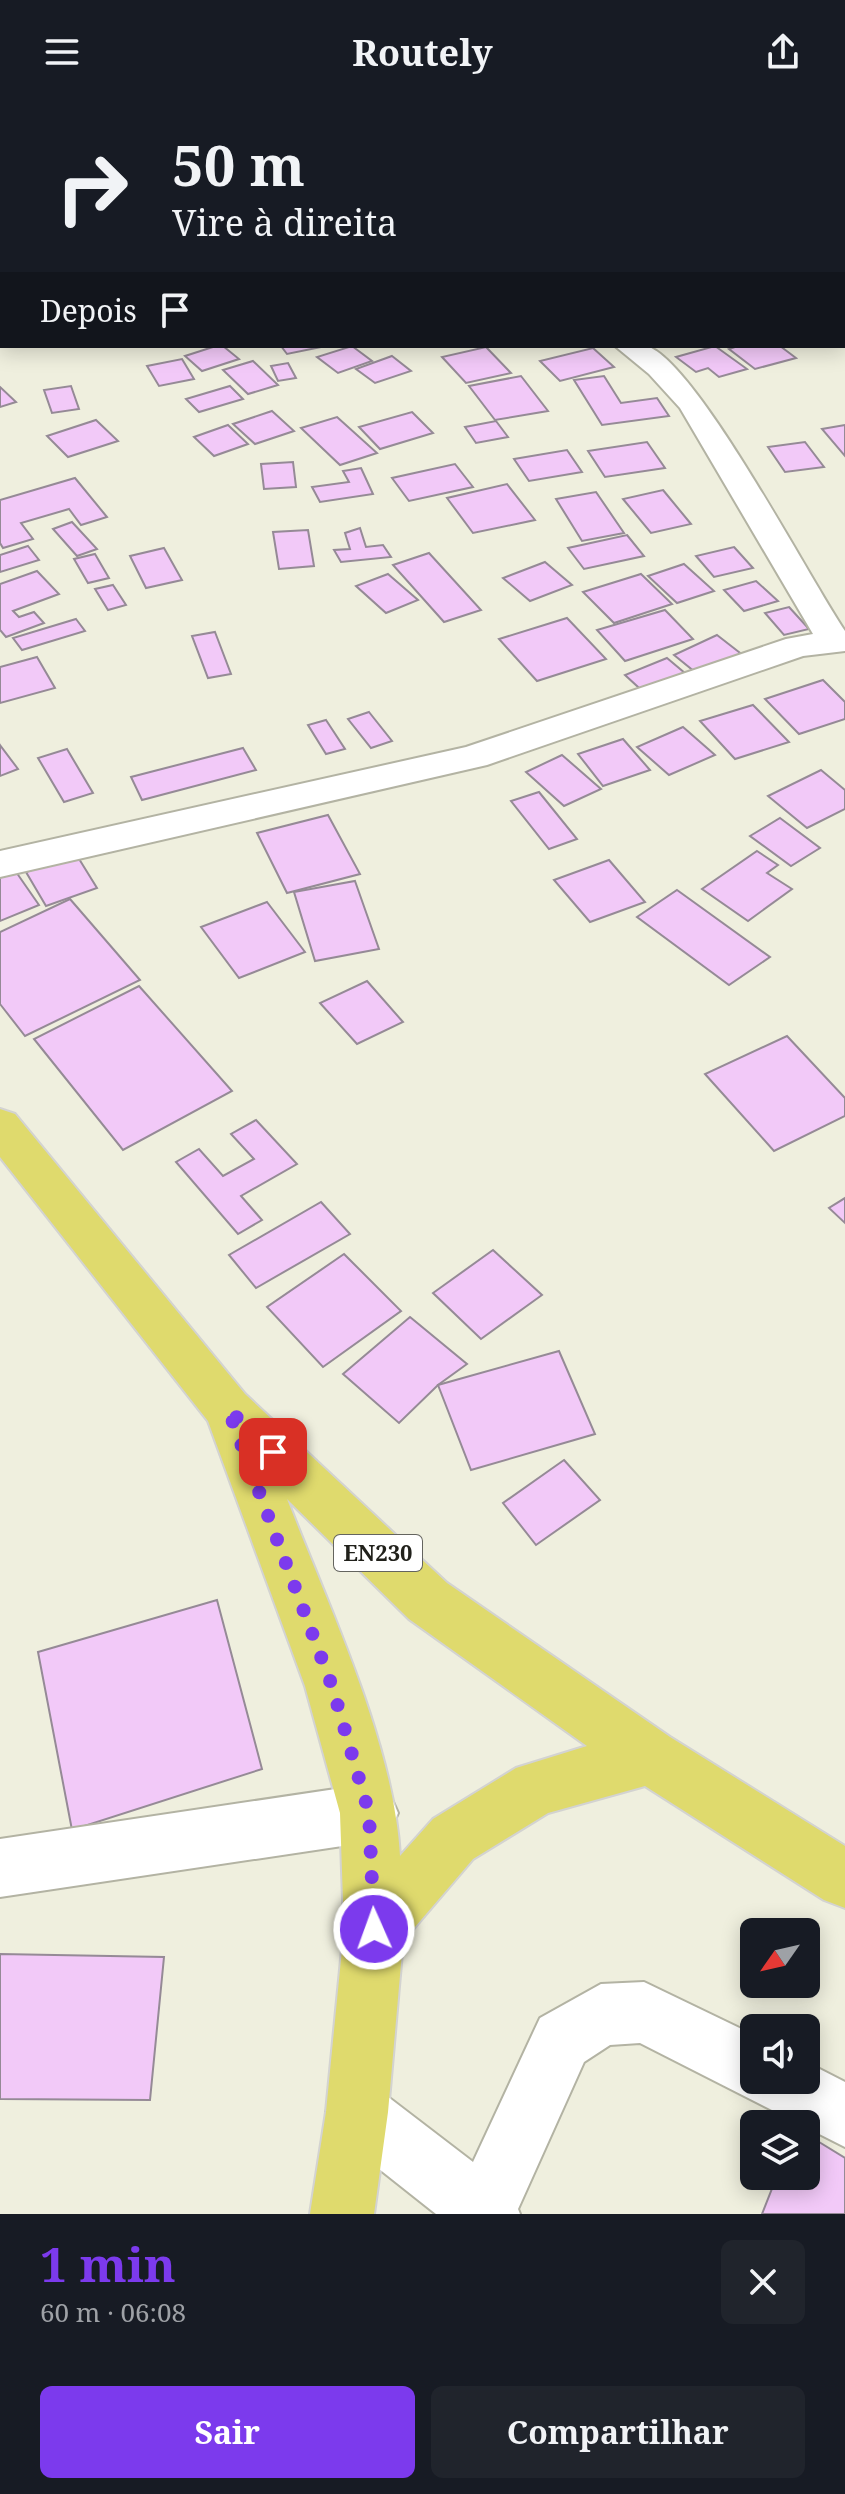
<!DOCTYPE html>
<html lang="pt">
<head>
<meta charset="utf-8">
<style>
	:root { --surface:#171b24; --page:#20242c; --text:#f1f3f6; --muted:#9ea1a6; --accent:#7c3aed }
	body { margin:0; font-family:"Noto Serif",serif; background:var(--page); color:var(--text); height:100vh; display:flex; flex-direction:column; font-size:30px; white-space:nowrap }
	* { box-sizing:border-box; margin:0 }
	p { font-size:26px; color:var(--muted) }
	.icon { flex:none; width:44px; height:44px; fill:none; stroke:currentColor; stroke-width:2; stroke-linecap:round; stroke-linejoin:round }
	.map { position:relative; height:2110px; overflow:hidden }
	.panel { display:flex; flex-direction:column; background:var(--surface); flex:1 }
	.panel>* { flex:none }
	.hud { position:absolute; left:0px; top:0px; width:846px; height:244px; box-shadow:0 4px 20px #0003; background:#171b24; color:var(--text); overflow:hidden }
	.needle { width:52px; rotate:236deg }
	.buttons { position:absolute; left:740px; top:1814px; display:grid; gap:16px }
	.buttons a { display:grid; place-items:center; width:80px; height:80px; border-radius:12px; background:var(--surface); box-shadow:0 4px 20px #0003; font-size:40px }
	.pin { position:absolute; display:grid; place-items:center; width:68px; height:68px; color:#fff; margin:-34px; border-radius:16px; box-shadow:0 4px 12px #0006 }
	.me { position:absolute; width:88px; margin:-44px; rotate:358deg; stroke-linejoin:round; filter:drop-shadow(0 0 6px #0008) }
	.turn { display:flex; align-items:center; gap:28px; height:168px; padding:0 40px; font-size:36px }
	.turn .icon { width:104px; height:104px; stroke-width:2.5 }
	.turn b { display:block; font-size:56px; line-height:68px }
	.then { display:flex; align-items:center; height:76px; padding:0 40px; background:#0003; gap:16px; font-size:30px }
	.round { display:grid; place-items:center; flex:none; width:84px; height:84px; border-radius:12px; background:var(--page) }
	.summary { display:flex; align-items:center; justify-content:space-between; height:136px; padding:0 40px }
	h1 { font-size:48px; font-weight:700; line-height:60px; color:var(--accent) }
	.button { display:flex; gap:16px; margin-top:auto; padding:16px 40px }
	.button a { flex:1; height:92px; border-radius:12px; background:var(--accent); color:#fff; font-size:32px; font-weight:700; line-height:92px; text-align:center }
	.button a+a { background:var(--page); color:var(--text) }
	header { display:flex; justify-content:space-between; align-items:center; height:104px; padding:0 40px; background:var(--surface); font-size:36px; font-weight:700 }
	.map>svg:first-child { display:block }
	.building { fill:#f2c9f8; stroke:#958a96; stroke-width:2 }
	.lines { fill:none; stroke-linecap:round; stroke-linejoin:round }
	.minor-casing { stroke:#b3b3a3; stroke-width:4 }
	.major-casing { stroke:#d3d3d1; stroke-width:4 }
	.minor { fill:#fff; fill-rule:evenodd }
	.major { fill:#dfda6d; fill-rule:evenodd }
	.route { stroke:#7c3aed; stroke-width:14; stroke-dasharray:0 25.2 }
	.labels { text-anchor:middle; stroke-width:6; stroke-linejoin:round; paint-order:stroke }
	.shield { fill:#fff; stroke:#64645f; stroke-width:2 }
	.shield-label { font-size:22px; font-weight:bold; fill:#21211b }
</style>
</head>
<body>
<header><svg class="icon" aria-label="menu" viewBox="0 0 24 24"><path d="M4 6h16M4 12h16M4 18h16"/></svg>Routely<svg class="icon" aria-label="share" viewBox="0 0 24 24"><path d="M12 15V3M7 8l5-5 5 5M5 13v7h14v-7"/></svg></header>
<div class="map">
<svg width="845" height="2110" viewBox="0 0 845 2110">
	<rect width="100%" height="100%" fill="#efefde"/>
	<g class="building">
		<polygon points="216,242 223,242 239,255 202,267 185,252"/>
		<polygon points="281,242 326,242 287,250"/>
		<polygon points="352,242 372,257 338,269 317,253"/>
		<polygon points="715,242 747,265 719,273 708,264 696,268 676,253"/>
		<polygon points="738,242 780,242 796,254 755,265 729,245"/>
		<polygon points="486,243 511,269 466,279 442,253"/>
		<polygon points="593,244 614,263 560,277 540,257"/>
		<polygon points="392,252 411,267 375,279 356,265"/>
		<polygon points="182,255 194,275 159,282 147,262"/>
		<polygon points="253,257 278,281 248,290 223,266"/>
		<polygon points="288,259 296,274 278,277 271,262"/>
		<polygon points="521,272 548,307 495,316 469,282"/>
		<polygon points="604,272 621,299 657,294 669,312 602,321 574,276"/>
		<polygon points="71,282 79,305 52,309 44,286"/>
		<polygon points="230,282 243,295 199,308 186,295"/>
		<polygon points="0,283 16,298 0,303"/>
		<polygon points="272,307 294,327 255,340 233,320"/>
		<polygon points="412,308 433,329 380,345 359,323"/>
		<polygon points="337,313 377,349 340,361 301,324"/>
		<polygon points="96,316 118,337 68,353 47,332"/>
		<polygon points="496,317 508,333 476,339 465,323"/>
		<polygon points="228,321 248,340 214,352 194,333"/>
		<polygon points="845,321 845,352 822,325"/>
		<polygon points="647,338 665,364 605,373 588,347"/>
		<polygon points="805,338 824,363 785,368 768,343"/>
		<polygon points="567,346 582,368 529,377 514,355"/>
		<polygon points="293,358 296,383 264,385 261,360"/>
		<polygon points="455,360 473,383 409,397 392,374"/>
		<polygon points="361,364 373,390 320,398 312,383 349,378 343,367"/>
		<polygon points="75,374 107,413 81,421 69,405 21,419 33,435 3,444 0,439 0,396"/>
		<polygon points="507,380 535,416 473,429 447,394"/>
		<polygon points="663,386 691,420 651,429 623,395"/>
		<polygon points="596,388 624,429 582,437 556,395"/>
		<polygon points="72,418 97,445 77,452 53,425"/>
		<polygon points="360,424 366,443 383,441 391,453 341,458 334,446 350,445 345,429"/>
		<polygon points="308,426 314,462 279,465 273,428"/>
		<polygon points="627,431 644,452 584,465 568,444"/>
		<polygon points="28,442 39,456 0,468 0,451"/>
		<polygon points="734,443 753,464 714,473 696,452"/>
		<polygon points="164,444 182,476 146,484 130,452"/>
		<polygon points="429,449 481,506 444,518 393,461"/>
		<polygon points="95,450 109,474 88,479 74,455"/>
		<polygon points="545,458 572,481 530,497 503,474"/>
		<polygon points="684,460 714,487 677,499 648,472"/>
		<polygon points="37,467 59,490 13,507 19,513 34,508 44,519 6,533 0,526 0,480"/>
		<polygon points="388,470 418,496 386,509 356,482"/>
		<polygon points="641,470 672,500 614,519 583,488"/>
		<polygon points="756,477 778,497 744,507 724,486"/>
		<polygon points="113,481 126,501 108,506 95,485"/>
		<polygon points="789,503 809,525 784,531 765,509"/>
		<polygon points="665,506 693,535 625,557 597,526"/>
		<polygon points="567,514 606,555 537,577 499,535"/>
		<polygon points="76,515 85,527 22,546 13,534"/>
		<polygon points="215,528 231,570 208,574 192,532"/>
		<polygon points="717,531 744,552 700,572 674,551"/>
		<polygon points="37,553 55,584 0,599 0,563"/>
		<polygon points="667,554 692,575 649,593 625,571"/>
		<polygon points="823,576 845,598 845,615 799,630 765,595"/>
		<polygon points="753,601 789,638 735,655 700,617"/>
		<polygon points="369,608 392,637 371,644 348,615"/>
		<polygon points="326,616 345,645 326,650 308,621"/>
		<polygon points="683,623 715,651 669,671 637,643"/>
		<polygon points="623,635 650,666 603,682 578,650"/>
		<polygon points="0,641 18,665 0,672"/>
		<polygon points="243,644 256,666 142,696 131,673"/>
		<polygon points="67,645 93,689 64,698 38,654"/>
		<polygon points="562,651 601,685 564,702 526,668"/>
		<polygon points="821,666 845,686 845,705 807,724 768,692"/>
		<polygon points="539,688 577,735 549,745 511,697"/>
		<polygon points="328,711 360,770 287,789 257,729"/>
		<polygon points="780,714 820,744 791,762 750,732"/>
		<polygon points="757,747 778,761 767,769 792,785 748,817 702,785"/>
		<polygon points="76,750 97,784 46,802 26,768"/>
		<polygon points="609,756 645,798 590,818 554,776"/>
		<polygon points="14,765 39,801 0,817 0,771"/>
		<polygon points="355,777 379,845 315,857 294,788"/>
		<polygon points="677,786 770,853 729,881 637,813"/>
		<polygon points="70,795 140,876 25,932 0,900 0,828"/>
		<polygon points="267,798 305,848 239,874 201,823"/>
		<polygon points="367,877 403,918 357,940 320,899"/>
		<polygon points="139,882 232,987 123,1046 34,935"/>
		<polygon points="787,932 845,994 845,1012 774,1047 705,970"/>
		<polygon points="256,1016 297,1060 241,1092 262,1116 238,1130 176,1058 199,1045 223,1072 254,1055 231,1030"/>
		<polygon points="845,1094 845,1119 829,1104"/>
		<polygon points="321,1098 350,1130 256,1184 229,1151"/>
		<polygon points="493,1146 542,1191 481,1235 433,1189"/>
		<polygon points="344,1150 401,1207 323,1263 267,1203"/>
		<polygon points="410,1213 467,1260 438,1281 399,1319 343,1270"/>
		<polygon points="559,1247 595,1330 471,1366 438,1281"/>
		<polygon points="564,1356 600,1396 536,1441 503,1399"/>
		<polygon points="217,1496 262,1665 72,1726 38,1548"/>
		<polygon points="0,1850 164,1853 150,1996 0,1995"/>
		<polygon points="806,2030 845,2054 845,2110 762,2110 777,2072 806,2072"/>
	</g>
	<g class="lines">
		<defs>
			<g id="minor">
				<rect x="844" y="5" width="1" height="14"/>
				<rect x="0" y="156" width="2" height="16"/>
				<path d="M615,242C624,242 637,240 646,242C695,255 810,476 845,527V547L803,552L487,661L0,773V747L466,643L786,535L813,530L680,304L649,270Z"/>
				<polygon points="369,1680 389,1689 398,1709 389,1729 369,1738 0,1793 0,1735"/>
				<polygon points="644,1878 754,1931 754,1976 806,1976 806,1958 845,1978 845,2043 640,1939 610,1941 584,1958 518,2105 520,2110 436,2110 335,2030 326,2008 335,1986 357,1977 379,1986 473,2058 540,1914 601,1880"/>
			</g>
			<path id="major" d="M0,1005L15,1010L245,1290L447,1479L670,1633L845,1742V1804L824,1796L645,1682L548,1709L473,1755L403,1837L388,2008L374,2110H310L326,2008L344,1825L340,1709L305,1582L208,1317L0,1053ZM287,1395L409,1515L587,1642L516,1664L433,1715L400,1752C394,1639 328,1502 287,1395Z"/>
		</defs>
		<use href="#minor" class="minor-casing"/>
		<use href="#major" class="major-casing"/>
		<use href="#minor" class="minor"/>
		<use href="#major" class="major"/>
	</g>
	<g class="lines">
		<polyline class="route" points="273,1348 228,1305 332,1582 369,1709 374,1825"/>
	</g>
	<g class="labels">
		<rect class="shield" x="334" y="1431" width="88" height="36" rx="6"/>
		<g class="shield-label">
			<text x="378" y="1457">EN230</text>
		</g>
	</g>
</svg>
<div class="buttons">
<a><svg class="needle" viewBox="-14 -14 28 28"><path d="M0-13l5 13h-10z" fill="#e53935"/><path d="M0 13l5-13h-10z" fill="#9ea1a6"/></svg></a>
<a><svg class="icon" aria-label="sound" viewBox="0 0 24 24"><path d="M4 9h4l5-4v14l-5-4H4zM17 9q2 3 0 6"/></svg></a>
<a><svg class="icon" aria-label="layers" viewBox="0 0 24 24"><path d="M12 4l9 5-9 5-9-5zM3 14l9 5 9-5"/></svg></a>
</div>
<div class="pin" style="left:273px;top:1348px;background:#d93025"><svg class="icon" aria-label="arrive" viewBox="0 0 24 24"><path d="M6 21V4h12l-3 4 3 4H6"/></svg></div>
<svg class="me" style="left:374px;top:1825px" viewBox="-20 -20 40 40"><circle r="17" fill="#7c3aed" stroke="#fff" stroke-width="3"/><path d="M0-11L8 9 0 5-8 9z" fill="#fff"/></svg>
<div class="hud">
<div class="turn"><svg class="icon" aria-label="right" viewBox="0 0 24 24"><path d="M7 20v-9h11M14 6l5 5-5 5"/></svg><div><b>50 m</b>Vire à direita</div></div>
<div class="then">Depois<svg class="icon" aria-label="arrive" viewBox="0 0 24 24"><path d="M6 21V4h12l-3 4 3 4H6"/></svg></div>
</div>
</div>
<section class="panel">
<div class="summary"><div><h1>1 min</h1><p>60 m · 06:08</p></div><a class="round"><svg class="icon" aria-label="close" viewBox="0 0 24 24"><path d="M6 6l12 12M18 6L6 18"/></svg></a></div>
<div class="button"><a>Sair</a><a>Compartilhar</a></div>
</section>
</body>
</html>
